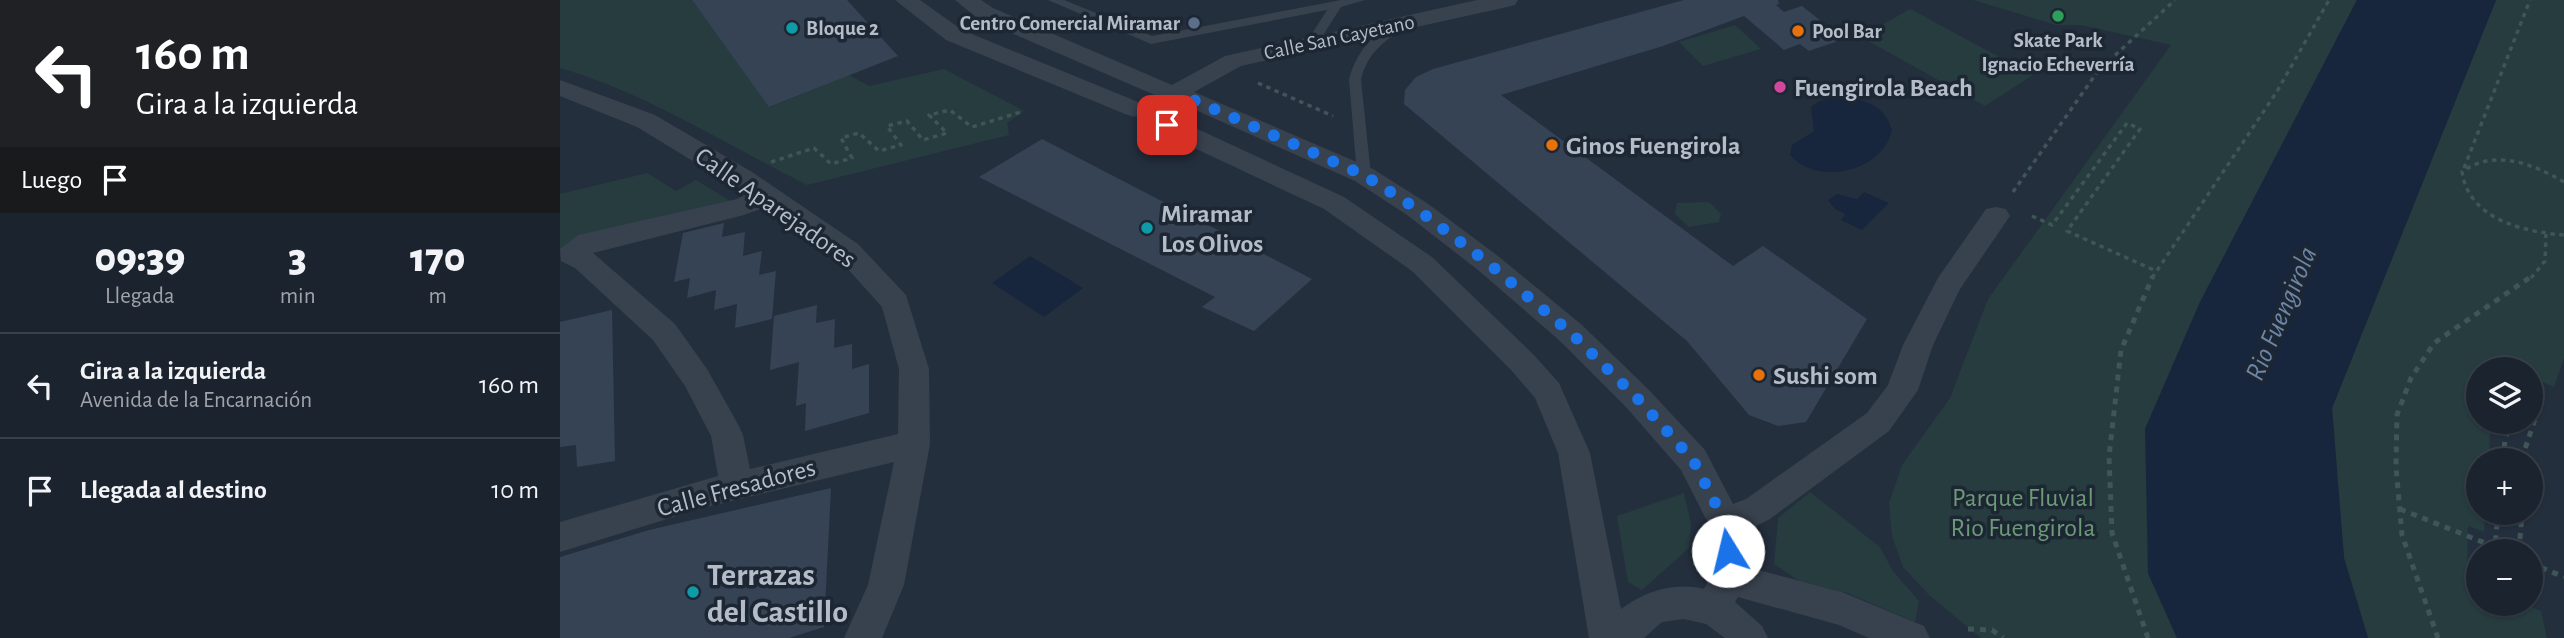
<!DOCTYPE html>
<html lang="es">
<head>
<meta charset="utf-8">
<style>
	:root { --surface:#1b232e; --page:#242b36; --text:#f1f3f6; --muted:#a0a4aa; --line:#39404a }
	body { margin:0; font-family:"Alegreya Sans",sans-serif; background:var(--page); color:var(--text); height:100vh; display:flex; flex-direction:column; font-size:26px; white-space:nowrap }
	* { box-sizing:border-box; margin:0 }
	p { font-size:23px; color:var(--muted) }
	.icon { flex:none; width:38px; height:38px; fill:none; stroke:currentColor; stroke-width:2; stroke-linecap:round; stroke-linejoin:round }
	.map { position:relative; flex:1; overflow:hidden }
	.details { display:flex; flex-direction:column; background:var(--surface); width:560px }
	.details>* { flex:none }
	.top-card { background:#202124; color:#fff; overflow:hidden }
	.buttons { position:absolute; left:1906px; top:357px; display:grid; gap:14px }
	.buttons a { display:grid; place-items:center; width:77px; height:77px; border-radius:50%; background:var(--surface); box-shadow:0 2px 5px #0004,0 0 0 2px var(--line); font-size:35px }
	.pin { position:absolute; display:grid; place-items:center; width:60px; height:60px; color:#fff; margin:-30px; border-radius:14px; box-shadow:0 4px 10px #0006 }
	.me { position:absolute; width:77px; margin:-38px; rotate:351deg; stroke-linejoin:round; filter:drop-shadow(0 0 5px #0008) }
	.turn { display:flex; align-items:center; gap:24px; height:147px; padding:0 21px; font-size:32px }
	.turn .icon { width:91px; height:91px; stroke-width:2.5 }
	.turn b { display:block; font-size:49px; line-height:60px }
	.then { display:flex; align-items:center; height:66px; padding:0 21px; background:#0003; gap:14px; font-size:26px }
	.eta { display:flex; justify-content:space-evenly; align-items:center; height:119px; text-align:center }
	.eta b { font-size:42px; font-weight:800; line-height:49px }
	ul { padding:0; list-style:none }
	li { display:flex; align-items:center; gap:21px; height:105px; padding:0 21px; border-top:2px solid var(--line) }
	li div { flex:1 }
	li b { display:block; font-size:26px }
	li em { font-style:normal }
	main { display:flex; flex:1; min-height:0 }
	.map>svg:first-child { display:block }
	.green { fill:#263c3f }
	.water { fill:#17263c }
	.building { fill:#364354 }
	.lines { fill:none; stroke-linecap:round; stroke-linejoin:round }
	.path-far1 { stroke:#3f5557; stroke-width:3.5; stroke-dasharray:4.5 4.5; stroke-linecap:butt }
	.path { stroke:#3f5557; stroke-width:5; stroke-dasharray:6 6; stroke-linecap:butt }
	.lane { fill:#38414e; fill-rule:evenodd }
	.street { fill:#38414e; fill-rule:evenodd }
	.route { stroke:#1a73e8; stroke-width:12; stroke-dasharray:0 21.6 }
	.leisure-dot { fill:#2e9e5b; stroke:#1d2633; stroke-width:2.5 }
	.service-dot { fill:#5c6f8a; stroke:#1d2633; stroke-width:2.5 }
	.culture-dot { fill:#0f9aa8; stroke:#1d2633; stroke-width:2.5 }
	.food-dot { fill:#e8710a; stroke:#1d2633; stroke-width:2.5 }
	.hotel-dot { fill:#d1479c; stroke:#1d2633; stroke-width:2.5 }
	.labels { text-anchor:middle; stroke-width:7; stroke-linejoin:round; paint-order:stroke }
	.far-poi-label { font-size:21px; font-weight:bold; fill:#b4bcc9; stroke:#1d2633; text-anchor:start }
	.far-street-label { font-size:21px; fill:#b4bcc9; stroke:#1d2633 }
	.poi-label { font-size:26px; font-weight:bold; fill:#b4bcc9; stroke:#1d2633; text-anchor:start }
	.street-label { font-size:26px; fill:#b4bcc9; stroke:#1d2633 }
	.park-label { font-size:26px; fill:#6b9a76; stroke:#1d2633 }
	.water-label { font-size:28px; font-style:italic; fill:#6d86a8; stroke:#1d2633 }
	.near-poi-label { font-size:32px; font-weight:bold; fill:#b4bcc9; stroke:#1d2633; text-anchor:start }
</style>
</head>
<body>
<main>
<section class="details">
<div class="top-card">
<div class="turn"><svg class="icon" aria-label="left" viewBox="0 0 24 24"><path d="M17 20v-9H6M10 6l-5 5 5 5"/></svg><div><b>160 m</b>Gira a la izquierda</div></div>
<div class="then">Luego<svg class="icon" aria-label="arrive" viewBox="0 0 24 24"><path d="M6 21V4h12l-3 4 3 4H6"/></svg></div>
</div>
<div class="eta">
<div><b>09:39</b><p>Llegada</p></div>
<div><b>3</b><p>min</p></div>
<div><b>170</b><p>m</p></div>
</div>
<ul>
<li><svg class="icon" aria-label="left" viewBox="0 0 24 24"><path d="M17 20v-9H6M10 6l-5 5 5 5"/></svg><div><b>Gira a la izquierda</b><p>Avenida de la Encarnación</p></div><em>160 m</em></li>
<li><svg class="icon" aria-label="arrive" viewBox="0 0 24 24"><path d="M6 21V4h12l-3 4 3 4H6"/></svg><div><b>Llegada al destino</b></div><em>10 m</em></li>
</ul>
</section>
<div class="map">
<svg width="2004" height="638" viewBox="0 0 2004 638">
	<rect width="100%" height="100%" fill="#242f3e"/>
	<g class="green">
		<path d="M0,0H132L210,107L289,75L309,86L384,69L464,111L447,123L449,135L247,185C169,146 84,92 0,68Z"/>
		<polygon points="1413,0 1797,0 1639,304 1588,573 1617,638 1421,638 1370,596 1343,567 1332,536 1329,503 1342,465 1390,398 1428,299 1611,45 1521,25 1496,25"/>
		<polygon points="1936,0 2004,0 2004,358 1994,387 1971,377 1970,369 1918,369 1918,422 1935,422 1930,433 1929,460 1918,460 1918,513 1926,513 1924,532 1908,526 1907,577 1918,583 1918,604 1964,604 1981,611 1987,638 1808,638 1784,558 1772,408"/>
		<polygon points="1350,9 1473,75 1425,106 1301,37"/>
		<polygon points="1175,25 1201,49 1143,66 1119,42"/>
		<polygon points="87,173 116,191 136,180 170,201 132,215 0,249 0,194"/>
		<polygon points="1149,202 1161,214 1159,222 1129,227 1115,214 1117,203"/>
		<polygon points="1250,492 1320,547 1333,571 1359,601 1355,622 1287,593 1239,581 1214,564 1218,518"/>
		<polygon points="1124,493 1131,525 1129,548 1082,590 1068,582 1057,516"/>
	</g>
	<g class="water">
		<polygon points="1797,0 1936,0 1772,408 1784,558 1808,638 1617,638 1588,573 1585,429 1639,304"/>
		<path d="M1284,97C1307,100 1325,106 1332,130C1323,172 1258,187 1230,155L1232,145L1254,131L1251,107L1259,101Z"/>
		<polygon points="1304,192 1329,203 1302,230 1281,220 1285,214 1275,209 1268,200 1277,194 1297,199"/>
		<polygon points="470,256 523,288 484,317 432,283"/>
	</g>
	<g class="building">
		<polygon points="132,0 287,0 338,56 209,107"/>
		<polygon points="1124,0 1218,0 1219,4 1216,5 1224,12 1242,6 1284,39 1249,51 1240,44 1224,50 1184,16 1103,46 941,95 1173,266 1203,246 1307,319 1246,422 1218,426 1189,415 1127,341 844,104 845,90 856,77 873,69"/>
		<polygon points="482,139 752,279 694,331 642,307 655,297 419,177"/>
		<polygon points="164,223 162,237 185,232 183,256 202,251 199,275 216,271 212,319 175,328 177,304 154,310 156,290 127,298 130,278 114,282 123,233"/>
		<polygon points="257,305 256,323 275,319 274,348 292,344 292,369 309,364 309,413 245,431 246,403 236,406 239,362 210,370 214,316"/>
		<polygon points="52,310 55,461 17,467 16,445 0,447 0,322"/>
		<polygon points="271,488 264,627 229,638 0,638 0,557 89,530"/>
	</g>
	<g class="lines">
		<g class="path-far1">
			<polyline points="698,83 773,116"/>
			<polyline points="211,162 254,148 271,164 292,158 281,138 299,133 319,151 341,145 327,126 347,121 363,140 387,133 369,115 390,110 412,127 464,111"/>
			<polyline points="1904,168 1970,0"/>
			<path d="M2004,182C1973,164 1934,148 1902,172C1909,219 1963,232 2004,235"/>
			<polyline points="1453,192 1538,71 1615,0"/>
			<polyline points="1472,216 1492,225 1567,123 1580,129 1507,231 1596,271"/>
			<polyline points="1592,278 1716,93 1769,0"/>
			<polyline points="1971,278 1985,261 1986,234"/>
		</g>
		<g class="path">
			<polyline points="1943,460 1945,440 1951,422"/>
			<polyline points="1965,460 1965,449 1984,392 1970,386"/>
			<polyline points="1840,509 1935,547 1938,513"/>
			<polyline points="1922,551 1923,542"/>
			<polyline points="1959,551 1962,513"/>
			<polyline points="1970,563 2004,577"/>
			<polyline points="1408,629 1432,630 1443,638"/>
			<polyline points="1588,638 1552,533 1549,457 1561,350 1593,276"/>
			<polyline points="1878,638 1842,535 1836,467 1837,415 1851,378 1874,343 1972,276"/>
		</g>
		<g class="lane">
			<polygon points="488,0 504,0 592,36 781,0 805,0 781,7 756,46 752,47 746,43 767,10 591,44"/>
			<path d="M842,20L848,24L846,27C824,41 807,53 801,80L811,175L804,180L797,175L789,80C795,53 815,30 842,20Z"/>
		</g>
		<g class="street">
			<polygon points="335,0 360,0 402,30 583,104 586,109 583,114 574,117 565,114 386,40"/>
			<path d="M395,0H421L433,8L612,85L665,56L917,0H958L955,5L947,7L681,66L634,92L813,169L867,203L938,256L1022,325L1088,389L1145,450L1173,504L1186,499L1307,413L1328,385L1343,345L1378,278L1426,209L1436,207L1446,209L1450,216L1400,289L1373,345L1358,390L1329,431L1210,519L1184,532L1187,567L1282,592L1364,626L1370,638H1309L1279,625L1178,597L1175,602L1202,626L1208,638H1165L1146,624L1124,619L1102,622L1084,638H1029L998,453L975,398L952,371L852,271L764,209L598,131L594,125L598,119L607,117L616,119L784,197L872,257L974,355L999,383L1030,453L1061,609C1086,591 1113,582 1144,589L1152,575L1149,525L1121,470L1066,407L1000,341L918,270L847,215L795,181L622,104L619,98L597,96L417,18Z"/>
			<path d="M0,80L95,115L192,172L298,244L346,295L369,369L370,444L344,585L322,638H284L308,585L334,462L143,508L0,552V522L158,476L151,436L125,386L93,340L15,268L1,261L0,249L18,235L177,199L187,194L77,127L0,96ZM206,207L278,258L322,307L339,369L338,434L190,469L183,435L179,426L147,369L115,324L33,253L184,215Z"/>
		</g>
	</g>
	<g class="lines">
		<path class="route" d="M607,125C620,121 633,115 631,99L804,175L857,209L928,263L1011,333L1077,398L1133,460L1166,524L1168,551"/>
	</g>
	<circle class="leisure-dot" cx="1498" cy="16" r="7"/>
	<circle class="service-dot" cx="634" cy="23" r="7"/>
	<g class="culture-dot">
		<circle cx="232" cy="28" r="7"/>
		<circle cx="587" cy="228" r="7"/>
		<circle cx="133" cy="592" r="7"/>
	</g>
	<g class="food-dot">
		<circle cx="1238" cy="31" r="7"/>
		<circle cx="992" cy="145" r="7"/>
		<circle cx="1199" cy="375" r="7"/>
	</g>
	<circle class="hotel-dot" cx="1220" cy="87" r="7"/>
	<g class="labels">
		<g class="far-poi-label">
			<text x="620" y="30" text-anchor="end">Centro Comercial Miramar</text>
			<text x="246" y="35">Bloque 2</text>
			<text x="1252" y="38">Pool Bar</text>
			<text x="1498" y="47" text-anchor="middle">Skate Park<tspan x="1498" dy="24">Ignacio Echeverría</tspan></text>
		</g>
		<g class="far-street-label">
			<text transform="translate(779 37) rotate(-12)" y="7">Calle San Cayetano</text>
		</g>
		<g class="poi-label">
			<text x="1234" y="96">Fuengirola Beach</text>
			<text x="1006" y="154">Ginos Fuengirola</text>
			<text x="601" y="222">Miramar<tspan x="601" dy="30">Los Olivos</tspan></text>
			<text x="1213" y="384">Sushi som</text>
		</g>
		<g class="street-label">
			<text transform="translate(216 207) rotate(35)" y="9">Calle Aparejadores</text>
			<text transform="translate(176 487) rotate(-15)" y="9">Calle Fresadores</text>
		</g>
		<g class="park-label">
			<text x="1463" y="506">Parque Fluvial<tspan x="1463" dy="30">Rio Fuengirola</tspan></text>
		</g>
		<g class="water-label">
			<text transform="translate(1720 313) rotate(-67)" y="10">Rio Fuengirola</text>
		</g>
		<g class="near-poi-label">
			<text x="147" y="585">Terrazas<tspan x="147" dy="37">del Castillo</tspan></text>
		</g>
	</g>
</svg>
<div class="buttons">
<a><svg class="icon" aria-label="layers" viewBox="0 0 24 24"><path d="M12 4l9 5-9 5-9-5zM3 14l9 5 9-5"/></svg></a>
<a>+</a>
<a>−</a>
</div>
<div class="pin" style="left:607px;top:125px;background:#d93025"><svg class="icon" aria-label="arrive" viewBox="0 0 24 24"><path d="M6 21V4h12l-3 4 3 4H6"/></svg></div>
<svg class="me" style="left:1168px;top:551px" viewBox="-20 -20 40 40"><circle r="19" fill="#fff"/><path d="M0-13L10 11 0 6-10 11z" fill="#1a73e8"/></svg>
</div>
</main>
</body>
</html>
